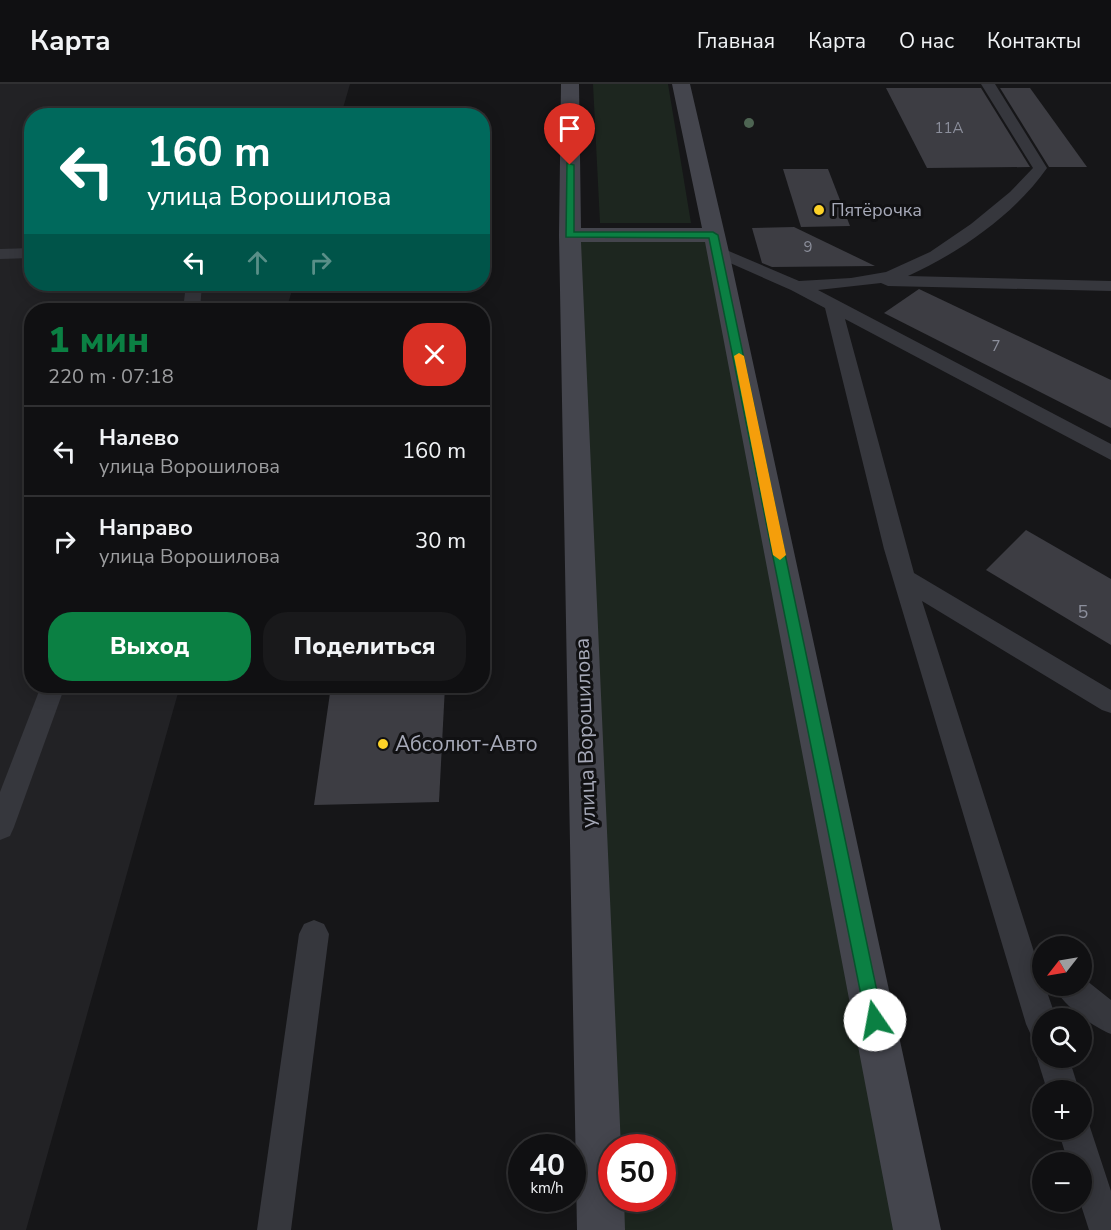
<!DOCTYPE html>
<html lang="ru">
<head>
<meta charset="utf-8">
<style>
	:root { --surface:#101012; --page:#19191b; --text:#f1f3f6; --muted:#9c9d9f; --line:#303032; --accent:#0b8043 }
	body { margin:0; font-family:"Nunito Sans",sans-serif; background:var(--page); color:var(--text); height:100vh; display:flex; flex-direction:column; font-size:22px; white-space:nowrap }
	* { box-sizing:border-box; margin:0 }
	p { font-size:20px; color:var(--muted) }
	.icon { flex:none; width:33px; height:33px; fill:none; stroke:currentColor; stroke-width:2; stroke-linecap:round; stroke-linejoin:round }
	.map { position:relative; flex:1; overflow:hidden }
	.details { position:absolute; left:24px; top:219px; width:466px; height:390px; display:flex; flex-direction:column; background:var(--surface); border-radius:24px; box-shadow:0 3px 15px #0003,0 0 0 2px var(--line) }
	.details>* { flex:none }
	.top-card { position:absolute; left:24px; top:24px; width:466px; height:183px; border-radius:24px; box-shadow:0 3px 15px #0003,0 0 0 2px var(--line); background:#00695c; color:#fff; overflow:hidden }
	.needle { width:39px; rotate:239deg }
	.buttons { position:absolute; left:1032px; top:852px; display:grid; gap:12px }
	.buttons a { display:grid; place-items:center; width:60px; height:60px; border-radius:50%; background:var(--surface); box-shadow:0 3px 15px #0003,0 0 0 2px var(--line); font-size:30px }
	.speed { position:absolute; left:508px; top:1050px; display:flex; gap:12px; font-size:30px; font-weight:700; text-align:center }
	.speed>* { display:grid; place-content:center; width:78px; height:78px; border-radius:50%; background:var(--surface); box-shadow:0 3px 15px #0003,0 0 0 2px var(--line); line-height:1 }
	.speed small { font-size:15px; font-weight:400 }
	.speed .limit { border:9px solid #d22; background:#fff; color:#111 }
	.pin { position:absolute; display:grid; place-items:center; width:51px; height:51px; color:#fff; margin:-62px -26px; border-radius:50% 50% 50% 0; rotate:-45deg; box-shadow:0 0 6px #0007 }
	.pin .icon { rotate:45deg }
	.me { position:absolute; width:66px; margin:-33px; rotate:348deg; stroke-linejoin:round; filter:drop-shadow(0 0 4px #0008) }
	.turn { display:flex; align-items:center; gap:21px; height:126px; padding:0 24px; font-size:27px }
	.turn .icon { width:78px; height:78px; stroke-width:2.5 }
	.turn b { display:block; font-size:42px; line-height:51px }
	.lanes { display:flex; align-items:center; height:57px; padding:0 24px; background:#0003; justify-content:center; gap:30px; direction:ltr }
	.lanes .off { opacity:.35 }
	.round { display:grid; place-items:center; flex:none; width:63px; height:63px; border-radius:24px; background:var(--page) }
	.head { display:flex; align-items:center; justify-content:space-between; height:102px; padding:0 24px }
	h1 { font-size:36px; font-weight:800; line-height:45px; color:var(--accent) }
	.cta { display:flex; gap:12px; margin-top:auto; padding:12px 24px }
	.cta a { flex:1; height:69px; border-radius:24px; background:var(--accent); color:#fff; font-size:24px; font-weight:800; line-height:69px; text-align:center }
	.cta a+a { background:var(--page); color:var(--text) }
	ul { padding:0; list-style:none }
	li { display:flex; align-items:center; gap:18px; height:90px; padding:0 24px; border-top:2px solid var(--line) }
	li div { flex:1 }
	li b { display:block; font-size:22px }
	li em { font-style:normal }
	header { display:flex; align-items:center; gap:36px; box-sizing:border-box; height:84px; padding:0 30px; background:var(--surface); border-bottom:2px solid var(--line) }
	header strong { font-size:28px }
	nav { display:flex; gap:33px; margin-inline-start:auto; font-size:21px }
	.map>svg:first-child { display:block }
	.built { fill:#222225 }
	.green { fill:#1d261f; fill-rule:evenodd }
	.building { fill:#3d3d43 }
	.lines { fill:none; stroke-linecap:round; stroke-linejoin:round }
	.lane { fill:#36373d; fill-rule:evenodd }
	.secondary { fill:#44454d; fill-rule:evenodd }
	.tree { fill:#4e6553 }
	.route { fill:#0b8043; stroke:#07532c; stroke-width:1.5 }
	.slow { fill:#f59e0b }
	.poi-dot { fill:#fdd228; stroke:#111113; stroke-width:2 }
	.labels { text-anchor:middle; stroke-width:6; stroke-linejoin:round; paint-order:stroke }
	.far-number-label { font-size:15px; fill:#8c8f9c }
	.far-poi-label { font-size:18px; fill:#a7aab9; stroke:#111113; text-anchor:start }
	.number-label { font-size:18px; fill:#8c8f9c }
	.street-label { font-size:21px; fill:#a7aab9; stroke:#111113 }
	.poi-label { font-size:21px; fill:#a7aab9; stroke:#111113; text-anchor:start }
</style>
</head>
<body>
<header>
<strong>Карта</strong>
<nav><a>Главная</a><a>Карта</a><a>О нас</a><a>Контакты</a></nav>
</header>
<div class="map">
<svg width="1111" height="1146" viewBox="0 0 1111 1146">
	<rect width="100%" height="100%" fill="#161618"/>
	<polygon class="built" points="0,0 350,0 341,31 32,32 32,200 294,200 286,226 32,226 32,602 180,602 26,1146 0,1146"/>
	<g class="green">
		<polygon points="593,0 668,0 691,139 600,139"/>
		<path d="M570,151H713L917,1146H601ZM612,1064H663V1114H612Z"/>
	</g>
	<g class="building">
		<polygon points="886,4 981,4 1030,83 927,84"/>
		<polygon points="1000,4 1030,4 1087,83 1049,83"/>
		<polygon points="783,85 828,85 850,142 801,143"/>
		<polygon points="794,143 875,182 772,183 762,179 752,144"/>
		<polygon points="919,205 1111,296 1111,344 884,229"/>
		<polygon points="1026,446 1111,495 1111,561 986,486"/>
		<polygon points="331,602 445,602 439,718 314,721"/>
	</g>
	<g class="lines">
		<g class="lane">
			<path d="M981,0H995L1047,84C1015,130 959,169 908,192L1111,197V207L888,202L881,199L818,206L1111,360V376L845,235L914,489L1111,606V629L1102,626L922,517L1042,893V902H1045L1056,934H1042V956L1031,951L1026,940L884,465L825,224L791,206L712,171L710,168L718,163L724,165L799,197L851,194L886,188L930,168L971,140L1010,108L1033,84Z"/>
			<polygon points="32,164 32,174 0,175 0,165"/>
			<polygon points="186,200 202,200 200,226 183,226"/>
			<polygon points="41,602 65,602 14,743 10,752 0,756 0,708"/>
			<polygon points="314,836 324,840 329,850 291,1146 257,1146 299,850 304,840"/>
			<path d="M1082,893L1111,916V950C1093,943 1060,919 1054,902H1082Z"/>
			<polygon points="1042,963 1042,974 1069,974 1079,1006 1047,1006 1037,974"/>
			<polygon points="1082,1032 1087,1034 1111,1107 1111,1146 1089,1146 1080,1118 1082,1078 1068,1078 1058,1046 1082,1046"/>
		</g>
		<polygon class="secondary" points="561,0 579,0 581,144 702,144 672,0 690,0 729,168 941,1146 893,1146 705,158 581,158 621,1064 612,1064 612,1114 624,1114 625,1146 577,1146 559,151"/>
	</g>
	<circle class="tree" cx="749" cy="39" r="5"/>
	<polygon class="route" points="567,79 574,81 574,148 713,148 718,151 883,936 881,943 875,945 868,943 866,936 709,154 566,153"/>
	<polygon class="slow" points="739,269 744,272 786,471 780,476 773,471 734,272"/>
	<g class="poi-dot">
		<circle cx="819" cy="126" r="6"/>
		<circle cx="383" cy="660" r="6"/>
	</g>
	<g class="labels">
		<g class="far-number-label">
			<text x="949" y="49">11А</text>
			<text x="808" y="168">9</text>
			<text x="996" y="267">7</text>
		</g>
		<g class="far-poi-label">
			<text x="831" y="132">Пятёрочка</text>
		</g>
		<g class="number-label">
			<text x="1083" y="534">5</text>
		</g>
		<g class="street-label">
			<text transform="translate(585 649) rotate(-92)" y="7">улица Ворошилова</text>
		</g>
		<g class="poi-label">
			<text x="395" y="667">Абсолют-Авто</text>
		</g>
	</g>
</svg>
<div class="buttons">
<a><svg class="needle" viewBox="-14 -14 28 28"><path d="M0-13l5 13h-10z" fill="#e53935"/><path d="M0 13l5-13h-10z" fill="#9c9d9f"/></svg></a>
<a><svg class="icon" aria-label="search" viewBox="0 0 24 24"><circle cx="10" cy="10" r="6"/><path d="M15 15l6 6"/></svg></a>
<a>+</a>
<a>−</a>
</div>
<div class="speed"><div>40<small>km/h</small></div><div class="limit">50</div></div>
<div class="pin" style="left:570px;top:81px;background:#d93025"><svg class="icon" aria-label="arrive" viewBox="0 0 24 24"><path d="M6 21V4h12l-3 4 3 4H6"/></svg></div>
<svg class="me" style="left:875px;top:936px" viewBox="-20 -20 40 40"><circle r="19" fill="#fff"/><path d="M0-13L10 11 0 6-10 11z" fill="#0b8043"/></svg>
<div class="top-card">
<div class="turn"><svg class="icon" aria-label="left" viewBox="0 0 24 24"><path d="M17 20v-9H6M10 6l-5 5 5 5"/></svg><div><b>160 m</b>улица Ворошилова</div></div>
<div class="lanes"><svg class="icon" aria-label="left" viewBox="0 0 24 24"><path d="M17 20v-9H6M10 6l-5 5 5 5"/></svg><svg class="icon off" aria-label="ahead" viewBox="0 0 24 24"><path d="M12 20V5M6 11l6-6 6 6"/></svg><svg class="icon off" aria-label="right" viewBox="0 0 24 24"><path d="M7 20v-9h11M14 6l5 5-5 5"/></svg></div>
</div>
<section class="details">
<div class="head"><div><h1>1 мин</h1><p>220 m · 07:18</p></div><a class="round" style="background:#d93025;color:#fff"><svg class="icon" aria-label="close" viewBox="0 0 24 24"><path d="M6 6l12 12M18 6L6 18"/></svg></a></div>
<ul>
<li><svg class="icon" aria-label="left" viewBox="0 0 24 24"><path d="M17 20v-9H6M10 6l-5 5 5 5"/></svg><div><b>Налево</b><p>улица Ворошилова</p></div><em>160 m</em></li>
<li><svg class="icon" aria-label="right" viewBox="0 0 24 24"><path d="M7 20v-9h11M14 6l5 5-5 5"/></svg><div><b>Направо</b><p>улица Ворошилова</p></div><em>30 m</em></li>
</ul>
<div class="cta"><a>Выход</a><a>Поделиться</a></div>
</section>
</div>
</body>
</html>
